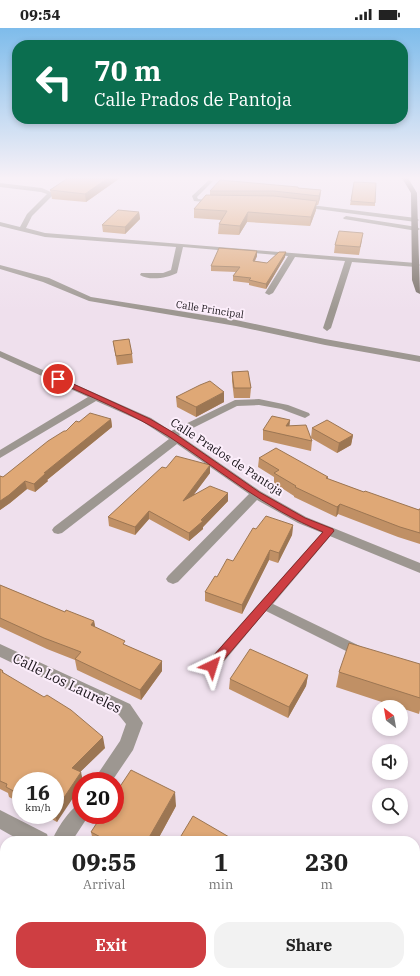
<!DOCTYPE html>
<html lang="en">
<head>
<meta charset="utf-8">
<style>
	:root { --surface:#fff; --page:#f2f2f2; --text:#222; --muted:#767676; --accent:#ce3e42 }
	body { margin:0; font-family:"IBM Plex Serif",serif; background:var(--page); color:var(--text); height:100vh; display:flex; flex-direction:column; font-size:15px; white-space:nowrap }
	* { box-sizing:border-box; margin:0 }
	p { font-size:13px; color:var(--muted) }
	.icon { flex:none; width:22px; height:22px; fill:none; stroke:currentColor; stroke-width:2; stroke-linecap:round; stroke-linejoin:round }
	.map { position:relative; flex:1; overflow:hidden }
	.sheet { position:absolute; left:0px; top:808px; width:420px; height:140px; display:flex; flex-direction:column; background:var(--surface); border-radius:16px 16px 0 0; box-shadow:0 2px 6px #0003 }
	.sheet>* { flex:none }
	.banner { position:absolute; left:12px; top:12px; width:396px; height:84px; border-radius:16px; box-shadow:0 2px 6px #0003; background:#0b6e4f; color:#fff; overflow:hidden }
	.needle { width:26px; rotate:329deg }
	.controls { position:absolute; left:372px; top:672px; display:grid; gap:8px }
	.controls a { display:grid; place-items:center; width:36px; height:36px; border-radius:50%; background:var(--surface); box-shadow:0 2px 6px #0003; font-size:20px }
	.speed { position:absolute; left:12px; top:744px; display:flex; gap:8px; font-size:20px; font-weight:700; text-align:center }
	.speed>* { display:grid; place-content:center; width:52px; height:52px; border-radius:50%; background:var(--surface); box-shadow:0 2px 6px #0003; line-height:1 }
	.speed small { font-size:10px; font-weight:400 }
	.speed .limit { border:6px solid #d22; background:#fff; color:#111 }
	.pin { position:absolute; display:grid; place-items:center; width:34px; height:34px; color:#fff; margin:-17px; border:2px solid #fff; border-radius:50%; box-shadow:0 1px 4px #0007 }
	.me { position:absolute; width:44px; margin:-22px; rotate:41deg; stroke-linejoin:round; filter:drop-shadow(0 0 3px #0008) }
	.turn { display:flex; align-items:center; gap:14px; height:84px; padding:0 16px; font-size:18px }
	.turn .icon { width:52px; height:52px; stroke-width:2.5 }
	.turn b { display:block; font-size:28px; line-height:34px }
	.eta { display:flex; justify-content:space-evenly; align-items:center; height:68px; text-align:center }
	.eta b { font-size:24px; font-weight:700; line-height:28px }
	.cta { display:flex; gap:8px; margin-top:auto; padding:8px 16px }
	.cta a { flex:1; height:46px; border-radius:16px; background:var(--accent); color:#fff; font-size:16px; font-weight:700; line-height:46px; text-align:center }
	.cta a+a { background:var(--page); color:var(--text) }
	.status { display:flex; justify-content:space-between; align-items:center; height:28px; padding:0 20px; background:var(--surface); direction:ltr }
	.status svg { height:11px; fill:currentColor }
	.map>svg:first-child { display:block }
	.lines { fill:none; stroke-linecap:round; stroke-linejoin:round }
	.lane { fill:#9d9791; fill-rule:evenodd }
	.street { fill:#9d9791; fill-rule:evenodd }
	.secondary { fill:#7a7169; fill-rule:evenodd }
	.wall { fill:#c09065 }
	.shaded-wall { fill:#9c7653 }
	.building { fill:#dfa876; stroke:#9c7653 }
	.route { fill:#ce3e42; stroke:#86282b }
	.labels { text-anchor:middle; stroke-width:4; stroke-linejoin:round; paint-order:stroke }
	.far-street-label { font-size:10px; fill:#181318; stroke:#fceefb }
	.street-label { font-size:12px; fill:#181318; stroke:#fceefb }
	.near-street-label { font-size:14px; fill:#181318; stroke:#fceefb }
</style>
</head>
<body>
<div class="status"><b>09:54</b><svg viewBox="0 0 49 12"><path d="M0 12V9h3v3zM5 12V6h3v6zM10 12V3h3v9zM15 12V0h3v12zM26 1h20v11H26zM47 4h2v5h-2z"/></svg></div>
<div class="map">
<svg width="420" height="948" viewBox="0 0 420 948">
	<rect width="100%" height="100%" fill="#efe0ed"/>
	<g class="lines">
		<g class="lane">
			<polygon points="209,152 213,153 197,169 198,171 215,173 215,175 194,173 192,168"/>
			<polygon points="303,176 416,190 419,192 416,194 301,179 301,177"/>
			<polygon points="346,188 417,199 420,201 417,203 344,191 343,190"/>
			<polygon points="329,499 333,501 334,503 333,505 273,576 364,620 366,624 364,628 360,629 356,628 266,583 217,642 212,643 207,642 206,638 207,634 325,501"/>
		</g>
		<g class="street">
			<path d="M0,155L42,160L53,165V167L32,188L26,200L45,205L416,235L420,237L416,239L352,234L331,300L327,303L323,300L345,233L295,229L273,265L269,267L265,265L288,228L183,219L177,245C168,250 149,253 140,247L141,245H163L171,242L176,219L45,209L0,198V194L20,199L27,186L47,166L41,164L0,159Z"/>
			<polygon points="0,237 49,250 91,269 236,292 325,311 420,328 420,334 325,317 236,298 89,273 43,254 0,241"/>
			<polygon points="0,323 151,390 171,403 235,372 259,371 288,377 309,385 310,387 305,390 281,381 259,377 237,378 179,407 260,463 306,489 420,535 420,545 298,495 257,472 178,554 173,556 168,554 166,551 168,548 249,466 177,416 62,505 58,506 54,505 52,502 54,499 169,411 143,394 96,373 0,430 0,422 88,369 0,329"/>
			<polygon points="0,616 130,676 143,695 133,722 112,753 93,753 120,713 126,696 118,686 0,629"/>
			<path d="M81,775V787H89L72,813H52C56,802 70,780 81,775Z"/>
			<polygon points="0,782 47,806 49,813 21,813 0,801"/>
			<polygon points="258,943 287,943 289,948 260,948"/>
		</g>
		<polygon class="secondary" points="402,150 408,150 417,165 420,266 416,264 412,252 411,165"/>
	</g>
	<g class="wall">
		<polygon points="120,150 86,174 52,171 50,162"/>
		<polygon points="354,154 375,175 375,178 350,177"/>
		<polygon points="298,159 298,160 321,162 320,170 318,177 316,177 316,182 310,198 247,194 239,207 218,206 219,196 221,192 194,190 194,181 210,167 210,163"/>
		<polygon points="139,184 140,191 125,206 103,204 102,197"/>
		<polygon points="362,212 359,227 334,225 335,217"/>
		<polygon points="257,223 257,228 255,233 267,235 285,229 266,261 249,257 249,255 233,253 233,248 236,244 211,243 211,238"/>
		<polygon points="113,313 132,326 133,335 117,337"/>
		<polygon points="232,344 251,360 250,370 234,370 232,353"/>
		<polygon points="176,369 224,374 196,389 177,379"/>
		<polygon points="111,391 112,399 47,452 48,453 35,464 27,461 10,475 0,482 0,448 3,449 79,394"/>
		<polygon points="290,392 289,398 312,413 311,423 263,412 263,402"/>
		<polygon points="312,400 353,407 351,417 337,425 311,410"/>
		<polygon points="259,430 328,449 328,451 364,464 419,482 420,481 420,516 398,509 338,486 336,489 294,469 294,468 274,455 274,449 258,439"/>
		<polygon points="166,440 210,445 194,466 228,465 228,473 203,499 203,501 189,513 149,491 135,507 109,498 108,489"/>
		<polygon points="293,497 292,507 278,535 269,532 242,586 205,573 205,564 233,533 256,501"/>
		<polygon points="0,557 65,584 94,593 95,599 125,617 162,633 162,643 141,672 77,642 75,632 47,621 0,599"/>
		<polygon points="420,636 420,682 419,686 401,680 401,679 397,679 336,659 339,644"/>
		<polygon points="0,641 3,643 4,646 105,720 80,744 57,794 44,787 55,787 55,753 21,753 21,775 9,769 8,765 0,761"/>
		<polygon points="308,647 306,658 288,690 229,661 230,651"/>
		<polygon points="176,778 157,813 93,813 91,804"/>
		<polygon points="0,834 5,836 5,907 0,905"/>
	</g>
	<g class="shaded-wall">
		<polygon points="108,150 120,150 86,174 85,166"/>
		<polygon points="321,162 320,170 318,177 319,168"/>
		<polygon points="317,173 316,182 310,198 311,189"/>
		<polygon points="139,184 140,191 125,206 125,199"/>
		<polygon points="248,184 247,194 239,207 240,198"/>
		<polygon points="257,223 257,228 252,238 253,233"/>
		<polygon points="286,224 285,229 266,261 266,256"/>
		<polygon points="224,364 224,374 196,389 196,379"/>
		<polygon points="111,391 112,399 47,452 48,453 35,464 34,456 44,445"/>
		<polygon points="290,392 289,402 285,408 286,398"/>
		<polygon points="353,407 351,417 337,425 339,415"/>
		<polygon points="210,437 210,445 183,481 183,473"/>
		<polygon points="25,453 27,461 10,475 0,482 0,473"/>
		<polygon points="228,465 228,473 203,499 203,501 189,513 189,505"/>
		<polygon points="340,476 338,486 336,489 337,479"/>
		<polygon points="149,483 149,491 135,507 135,499"/>
		<polygon points="293,497 292,507 278,535 279,525"/>
		<polygon points="270,522 269,532 242,586 242,577"/>
		<polygon points="94,593 96,603 91,597"/>
		<polygon points="162,633 162,643 141,672 140,662"/>
		<polygon points="308,647 306,658 288,690 289,679"/>
		<polygon points="103,709 105,720 74,750 72,740"/>
		<polygon points="81,744 83,753 81,753 81,758 57,794 55,787 55,783"/>
		<polygon points="175,764 176,778 157,813 147,813"/>
		<polygon points="182,943 186,943 184,948 180,948"/>
	</g>
	<g class="building">
		<polygon points="68,150 108,150 85,166 50,162"/>
		<polygon points="220,152 298,159 298,160 321,162 319,168 274,163 210,163"/>
		<polygon points="354,154 376,155 375,175 351,173"/>
		<polygon points="206,167 274,168 317,173 311,189 248,184 240,198 219,196 227,183 194,181"/>
		<polygon points="118,182 139,184 125,199 102,197"/>
		<polygon points="339,203 363,205 360,219 335,217"/>
		<polygon points="219,220 257,223 253,233 267,235 279,224 286,224 266,256 249,252 251,250 233,248 240,239 211,238"/>
		<polygon points="129,311 132,326 116,328 113,313"/>
		<polygon points="248,343 251,360 234,360 232,344"/>
		<polygon points="210,353 224,364 196,379 176,369 200,357"/>
		<polygon points="90,385 111,391 44,445 46,445 34,456 25,453 9,467 0,473 0,448 3,449 48,413 64,403 66,403 76,393 79,394"/>
		<polygon points="272,388 290,392 286,398 306,397 312,413 263,402"/>
		<polygon points="327,392 353,407 339,415 312,400"/>
		<polygon points="276,420 328,449 326,450 364,464 365,463 419,482 419,481 420,481 420,505 400,499 340,476 337,479 295,459 296,458 274,445 279,442 259,430"/>
		<polygon points="176,428 210,437 183,473 210,458 228,465 201,492 203,493 189,505 149,483 135,499 108,489 162,439 166,440"/>
		<polygon points="266,488 293,497 279,525 270,522 242,577 205,564 215,548 217,549 227,531 233,533 253,500 256,501"/>
		<polygon points="0,557 65,584 66,582 94,593 91,597 125,613 123,616 162,633 140,662 75,631 81,624 44,610 0,590"/>
		<polygon points="349,615 420,636 420,670 339,644"/>
		<polygon points="250,621 308,647 289,679 230,651"/>
		<polygon points="0,641 3,643 2,644 44,669 47,667 71,682 103,709 72,740 81,744 55,783 55,753 21,753 21,767 6,759 7,756 0,753"/>
		<polygon points="131,742 175,764 147,813 108,813 91,804 102,787 115,787 115,766"/>
		<polygon points="193,788 236,813 178,813"/>
		<polygon points="0,834 5,836 5,901 0,898"/>
		<polygon points="131,943 182,943 180,948 129,948"/>
	</g>
	<linearGradient id="sky" x2="0" y2="1"><stop stop-color="#7ebceb"/><stop offset="0.53" stop-color="#f8f1f7"/><stop offset="1" stop-color="#f8f1f7" stop-opacity="0"/></linearGradient>
	<rect width="420" height="283" fill="url(#sky)"/>
	<path class="route" d="M58,349L150,391L174,405L259,464L305,490L333,501L334,503L216,641L212,643L207,641L206,638L207,635L323,504C264,480 220,442 168,408C133,386 93,370 56,353L54,351Z"/>
	<g class="labels">
		<g class="far-street-label">
			<text transform="translate(210 281) rotate(9)" y="4">Calle Principal</text>
		</g>
		<g class="street-label">
			<text transform="translate(227 429) rotate(33)" y="4">Calle Prados de Pantoja</text>
		</g>
		<g class="near-street-label">
			<text transform="translate(67 655) rotate(26)" y="5">Calle Los Laureles</text>
		</g>
	</g>
</svg>
<div class="controls">
<a><svg class="needle" viewBox="-14 -14 28 28"><path d="M0-13l5 13h-10z" fill="#e53935"/><path d="M0 13l5-13h-10z" fill="#767676"/></svg></a>
<a><svg class="icon" aria-label="sound" viewBox="0 0 24 24"><path d="M4 9h4l5-4v14l-5-4H4zM17 9q2 3 0 6"/></svg></a>
<a><svg class="icon" aria-label="search" viewBox="0 0 24 24"><circle cx="10" cy="10" r="6"/><path d="M15 15l6 6"/></svg></a>
</div>
<div class="speed"><div>16<small>km/h</small></div><div class="limit">20</div></div>
<div class="pin" style="left:58px;top:351px;background:#d93025"><svg class="icon" aria-label="arrive" viewBox="0 0 24 24"><path d="M6 21V4h12l-3 4 3 4H6"/></svg></div>
<svg class="me" style="left:212px;top:638px" viewBox="-20 -20 40 40"><path d="M0-17L14 15 0 8-14 15z" fill="#ce3e42" stroke="#fff" stroke-width="4"/></svg>
<div class="banner">
<div class="turn"><svg class="icon" aria-label="left" viewBox="0 0 24 24"><path d="M17 20v-9H6M10 6l-5 5 5 5"/></svg><div><b>70 m</b>Calle Prados de Pantoja</div></div>
</div>
<section class="sheet">
<div class="eta">
<div><b>09:55</b><p>Arrival</p></div>
<div><b>1</b><p>min</p></div>
<div><b>230</b><p>m</p></div>
</div>
<div class="cta"><a>Exit</a><a>Share</a></div>
</section>
</div>
</body>
</html>
